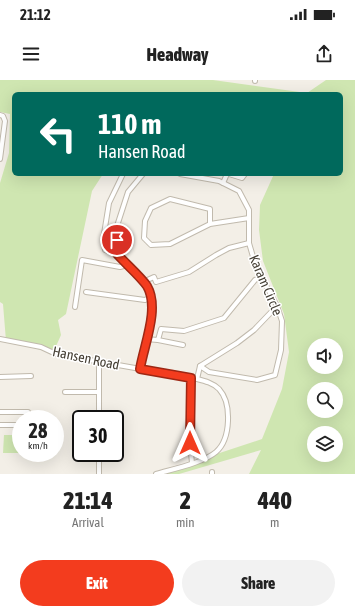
<!DOCTYPE html>
<html lang="en">
<head>
<meta charset="utf-8">
<style>
	:root { --surface:#fff; --page:#f2f2f2; --text:#222; --muted:#767676; --accent:#f33c1e }
	body { margin:0; font-family:"Asap Condensed",sans-serif; background:var(--page); color:var(--text); height:100vh; display:flex; flex-direction:column; font-size:15px; white-space:nowrap }
	* { box-sizing:border-box; margin:0 }
	p { font-size:13px; color:var(--muted) }
	.icon { flex:none; width:22px; height:22px; fill:none; stroke:currentColor; stroke-width:2; stroke-linecap:round; stroke-linejoin:round }
	.map { position:relative; height:394px; overflow:hidden }
	.details { display:flex; flex-direction:column; background:var(--surface); flex:1 }
	.details>* { flex:none }
	.hud { position:absolute; left:12px; top:12px; width:331px; height:84px; border-radius:6px; box-shadow:0 4px 16px #0002; background:#00695c; color:#fff; overflow:hidden }
	.tools { position:absolute; left:307px; top:258px; display:grid; gap:8px }
	.tools a { display:grid; place-items:center; width:36px; height:36px; border-radius:50%; background:var(--surface); box-shadow:0 4px 16px #0002; font-size:20px }
	.speed { position:absolute; left:12px; top:330px; display:flex; gap:8px; font-size:20px; font-weight:700; text-align:center }
	.speed>* { display:grid; place-content:center; width:52px; height:52px; border-radius:50%; background:var(--surface); box-shadow:0 4px 16px #0002; line-height:1 }
	.speed small { font-size:10px; font-weight:400 }
	.speed .limit { border:2px solid #111; border-radius:6px; background:#fff; color:#111 }
	.pin { position:absolute; display:grid; place-items:center; width:34px; height:34px; color:#fff; margin:-17px; border:2px solid #fff; border-radius:50%; box-shadow:0 1px 4px #0007 }
	.me { position:absolute; width:44px; margin:-22px; rotate:0deg; stroke-linejoin:round; filter:drop-shadow(0 0 3px #0008) }
	.turn { display:flex; align-items:center; gap:14px; height:84px; padding:0 20px; font-size:18px }
	.turn .icon { width:52px; height:52px; stroke-width:2.5 }
	.turn b { display:block; font-size:28px; line-height:34px }
	.eta { display:flex; justify-content:space-evenly; align-items:center; height:68px; text-align:center }
	.eta b { font-size:24px; font-weight:800; line-height:28px }
	.primary-button { display:flex; gap:8px; margin-top:auto; padding:8px 20px }
	.primary-button a { flex:1; height:46px; border-radius:24px; background:var(--accent); color:#fff; font-size:16px; font-weight:800; line-height:46px; text-align:center }
	.primary-button a+a { background:var(--page); color:var(--text) }
	.status { display:flex; justify-content:space-between; align-items:center; height:28px; padding:0 20px; background:var(--surface); direction:ltr }
	.status svg { height:11px; fill:currentColor }
	header { display:flex; justify-content:space-between; align-items:center; height:52px; padding:0 20px; background:var(--surface); font-size:18px; font-weight:800 }
	.map>svg:first-child { display:block }
	.green { fill:#cfe6b1; fill-rule:evenodd }
	.lines { fill:none; stroke-linecap:round; stroke-linejoin:round }
	.minor-casing { stroke:#c1baad; stroke-width:6 }
	.minor { stroke:#fff; stroke-width:4 }
	.route-casing { stroke:#9e2714; stroke-width:10 }
	.route { stroke:#f33c1e; stroke-width:7 }
	.labels { text-anchor:middle; stroke-width:3; stroke-linejoin:round; paint-order:stroke }
	.street-label { font-size:14px; fill:#464036; stroke:#fff }
</style>
</head>
<body>
<div class="status"><b>21:12</b><svg viewBox="0 0 49 12"><path d="M0 12V9h3v3zM5 12V6h3v6zM10 12V3h3v9zM15 12V0h3v12zM26 1h20v11H26zM47 4h2v5h-2z"/></svg></div>
<header><svg class="icon" aria-label="menu" viewBox="0 0 24 24"><path d="M4 6h16M4 12h16M4 18h16"/></svg>Headway<svg class="icon" aria-label="share" viewBox="0 0 24 24"><path d="M12 15V3M7 8l5-5 5 5M5 13v7h14v-7"/></svg></header>
<div class="map">
<svg width="355" height="394" viewBox="0 0 355 394">
	<rect width="100%" height="100%" fill="#f3efe7"/>
	<g class="green">
		<path d="M0,0H213L307,13L326,0H355V394H249L261,370L179,394H156L262,359L282,309L289,272L284,234L263,181L259,150L260,125L274,94H341V14H14V94H103L92,111L66,234L58,240L61,255L53,273L6,261L3,224L0,222V103L9,73L10,34L0,32ZM314,265H336V287H314ZM314,309H336V331H314ZM314,353H336V375H314Z"/>
		<polygon points="4,355 21,355 21,373 3,373"/>
	</g>
	<g class="lines">
		<defs>
			<g id="minor">
				<polyline points="255,1 255,0"/>
				<polyline points="0,35 3,36 5,41 0,79"/>
				<polyline points="180,94 219,101 239,111 249,130 249,163 256,187 277,226 282,241 281,270 275,295 257,300 209,292 200,286 197,299"/>
				<polyline points="229,94 242,98 245,94"/>
				<polyline points="223,103 227,94"/>
				<polyline points="210,144 210,129 170,119 151,128 145,141 144,158 151,165 170,164 210,144 249,138"/>
				<polyline points="117,174 105,170 103,160 109,123 123,94"/>
				<polyline points="143,202 154,197 156,202 189,192 216,175 229,168 249,163"/>
				<polyline points="86,212 145,220 151,217"/>
				<polyline points="75,227 82,180 120,187 127,185"/>
				<path d="M0,259L41,267L56,274L197,299C205,301 213,303 219,309C232,323 231,359 216,372C203,383 173,389 156,394"/>
				<polyline points="146,259 158,260 161,249 184,251 224,238 255,200 261,197"/>
				<polyline points="158,260 183,265"/>
				<polyline points="99,282 99,339"/>
				<polyline points="200,286 237,263 254,250 277,226"/>
				<path d="M139,289C144,265 160,228 147,206C141,197 125,183 117,174V146L128,112L143,94"/>
				<polyline points="0,297 31,296"/>
				<polyline points="191,298 190,363 192,383"/>
				<polyline points="65,312 99,312"/>
				<polyline points="0,332 28,332"/>
				<polyline points="0,345 21,345"/>
				<polyline points="99,373 99,394"/>
				<polyline points="212,394 212,392"/>
			</g>
		</defs>
		<use href="#minor" class="minor-casing"/>
		<use href="#minor" class="minor"/>
	</g>
	<g class="lines">
		<defs>
			<path id="route" d="M117,160V174C125,183 141,197 147,206C160,228 144,265 140,289L191,298L190,363"/>
		</defs>
		<use href="#route" class="route-casing"/>
		<use href="#route" class="route"/>
	</g>
	<g class="labels">
		<g class="street-label">
			<text transform="translate(266 205) rotate(67)" y="5">Karam Circle</text>
			<text transform="translate(86 278) rotate(12)" y="5">Hansen Road</text>
		</g>
	</g>
</svg>
<div class="tools">
<a><svg class="icon" aria-label="sound" viewBox="0 0 24 24"><path d="M4 9h4l5-4v14l-5-4H4zM17 9q2 3 0 6"/></svg></a>
<a><svg class="icon" aria-label="search" viewBox="0 0 24 24"><circle cx="10" cy="10" r="6"/><path d="M15 15l6 6"/></svg></a>
<a><svg class="icon" aria-label="layers" viewBox="0 0 24 24"><path d="M12 4l9 5-9 5-9-5zM3 14l9 5 9-5"/></svg></a>
</div>
<div class="speed"><div>28<small>km/h</small></div><div class="limit">30</div></div>
<div class="pin" style="left:117px;top:160px;background:#d93025"><svg class="icon" aria-label="arrive" viewBox="0 0 24 24"><path d="M6 21V4h12l-3 4 3 4H6"/></svg></div>
<svg class="me" style="left:190px;top:363px" viewBox="-20 -20 40 40"><path d="M0-17L14 15 0 8-14 15z" fill="#f33c1e" stroke="#fff" stroke-width="4"/></svg>
<div class="hud">
<div class="turn"><svg class="icon" aria-label="left" viewBox="0 0 24 24"><path d="M17 20v-9H6M10 6l-5 5 5 5"/></svg><div><b>110 m</b>Hansen Road</div></div>
</div>
</div>
<section class="details">
<div class="eta">
<div><b>21:14</b><p>Arrival</p></div>
<div><b>2</b><p>min</p></div>
<div><b>440</b><p>m</p></div>
</div>
<div class="primary-button"><a>Exit</a><a>Share</a></div>
</section>
</body>
</html>
